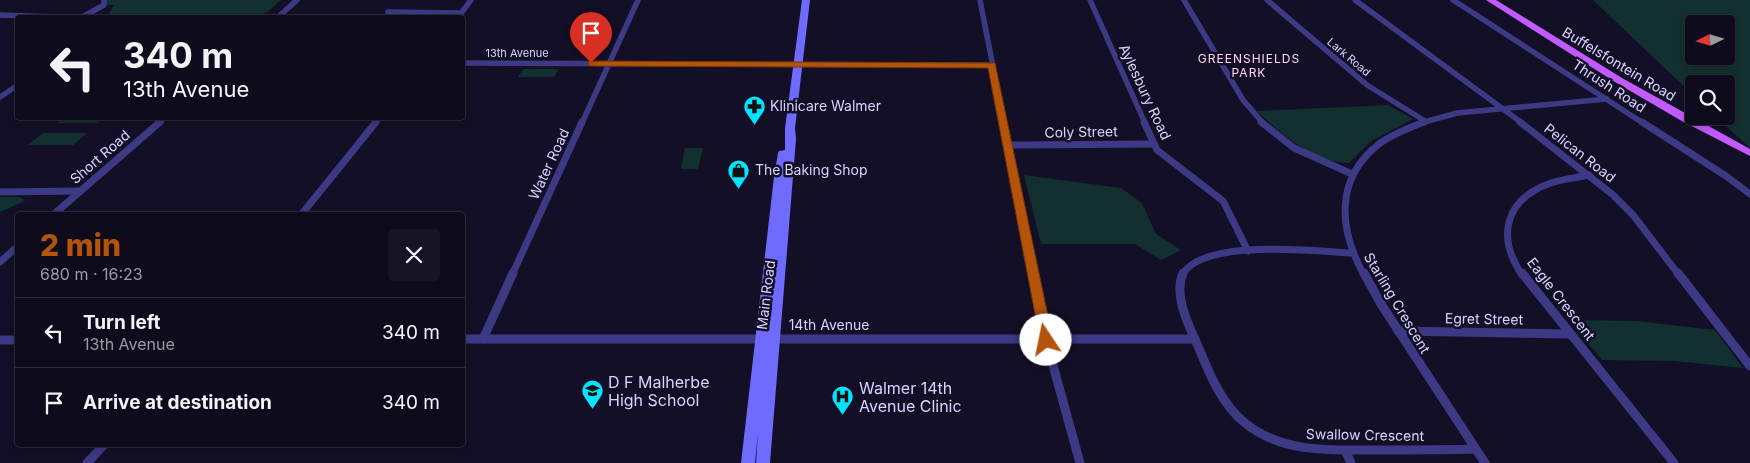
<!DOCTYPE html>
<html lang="en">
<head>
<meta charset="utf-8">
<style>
	:root { --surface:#0e0b1c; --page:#171425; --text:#f1f3f6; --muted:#9b9ba3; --line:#2e2b3b; --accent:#b45309 }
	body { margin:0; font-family:Inter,sans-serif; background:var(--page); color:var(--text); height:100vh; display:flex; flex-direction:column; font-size:19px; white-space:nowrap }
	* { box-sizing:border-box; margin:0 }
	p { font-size:16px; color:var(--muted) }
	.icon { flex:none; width:28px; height:28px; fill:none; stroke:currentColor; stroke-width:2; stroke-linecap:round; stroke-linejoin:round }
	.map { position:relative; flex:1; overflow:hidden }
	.side { position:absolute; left:15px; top:212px; width:450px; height:235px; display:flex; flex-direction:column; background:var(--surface); border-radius:5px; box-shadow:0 2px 8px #0003,0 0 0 1px var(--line) }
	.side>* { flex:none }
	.hud { position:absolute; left:15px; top:15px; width:450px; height:105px; border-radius:5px; box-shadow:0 2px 8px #0003,0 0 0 1px var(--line); background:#0e0b1c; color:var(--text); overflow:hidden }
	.needle { width:32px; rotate:265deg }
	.controls { position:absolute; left:1685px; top:15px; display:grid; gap:10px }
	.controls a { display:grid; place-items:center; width:50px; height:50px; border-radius:5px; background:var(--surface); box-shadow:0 2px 8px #0003,0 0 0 1px var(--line); font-size:25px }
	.pin { position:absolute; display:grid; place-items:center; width:42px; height:42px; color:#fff; margin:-51px -21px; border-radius:50% 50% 50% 0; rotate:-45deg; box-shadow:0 0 5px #0007 }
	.pin .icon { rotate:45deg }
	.me { position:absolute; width:55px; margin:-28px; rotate:349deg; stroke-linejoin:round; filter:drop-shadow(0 0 4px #0008) }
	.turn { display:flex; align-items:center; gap:18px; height:105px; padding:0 25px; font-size:22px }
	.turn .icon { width:65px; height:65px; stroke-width:2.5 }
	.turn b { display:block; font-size:35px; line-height:42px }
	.round { display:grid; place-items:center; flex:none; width:52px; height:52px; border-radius:5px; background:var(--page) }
	.headline { display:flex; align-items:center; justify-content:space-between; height:85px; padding:0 25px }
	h1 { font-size:30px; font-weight:800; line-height:38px; color:var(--accent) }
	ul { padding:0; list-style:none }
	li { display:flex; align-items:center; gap:15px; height:70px; padding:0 25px; border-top:1px solid var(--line) }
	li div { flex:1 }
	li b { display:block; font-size:19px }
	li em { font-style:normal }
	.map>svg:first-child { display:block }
	.green { fill:#12302f; fill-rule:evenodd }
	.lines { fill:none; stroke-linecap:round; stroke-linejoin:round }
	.street-far2 { stroke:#3d3a85; stroke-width:5.5 }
	.street-far1 { stroke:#3d3a85; stroke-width:7 }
	.street { stroke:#3d3a85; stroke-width:9 }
	.secondary { fill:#6f6bff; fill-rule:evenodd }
	.primary { fill:#c25bff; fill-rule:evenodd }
	.route { fill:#b45309; stroke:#753606 }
	.labels { text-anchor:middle; stroke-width:5; stroke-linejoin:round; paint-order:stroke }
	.far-street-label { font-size:11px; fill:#d9d4ff; stroke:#130f26 }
	.far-neighbourhood-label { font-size:12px; letter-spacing:1px; fill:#ffd6f0; stroke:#130f26 }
	.street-label { font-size:14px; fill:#d9d4ff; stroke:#130f26 }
	.poi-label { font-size:14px; fill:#d9d4ff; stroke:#130f26; text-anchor:start }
	.near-poi-label { font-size:16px; fill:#d9d4ff; stroke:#130f26; text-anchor:start }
</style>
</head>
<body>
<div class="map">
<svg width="1750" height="463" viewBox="0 0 1750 463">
	<rect width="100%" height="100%" fill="#130f26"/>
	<g class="green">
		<path d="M104,0H281C276,4 271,10 265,13C255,18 235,15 223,18L107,17L114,5H104Z"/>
		<path d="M1593,0H1750V148L1715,116H1726V84H1694V96ZM1694,24H1726V56H1694Z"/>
		<polygon points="523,69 559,69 554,77 518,77"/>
		<path d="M1388,105L1413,119L1370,142L1349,163C1315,163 1280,134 1257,111Z"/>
		<polygon points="64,118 105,118 98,123 57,123"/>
		<polygon points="43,133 87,133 73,145 28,145"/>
		<polygon points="685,148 703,148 698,169 681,169"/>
		<polygon points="1024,175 1121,188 1142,203 1156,234 1181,250 1161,260 1135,244 1041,244"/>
		<polygon points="0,197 20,197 25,201 0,212"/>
		<polygon points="1569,320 1637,321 1715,330 1743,368 1674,361 1602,360"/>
	</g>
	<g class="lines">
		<g class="street-far2">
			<polyline points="980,0 1004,123"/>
			<polyline points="1090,0 1145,123"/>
			<polyline points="1184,0 1243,100 1263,123"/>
			<polyline points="1267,0 1367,85 1425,121"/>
			<polyline points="1355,0 1522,123"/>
			<polyline points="1453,0 1643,123"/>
			<polyline points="388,12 461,13"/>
			<polyline points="0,15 86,18"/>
			<polyline points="84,16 104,5 104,0"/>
			<polyline points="459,16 471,0"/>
			<polyline points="277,18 297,0"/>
			<polyline points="462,63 992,65"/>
			<polyline points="0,97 18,85"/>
			<polyline points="159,123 164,118"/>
			<polyline points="375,123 379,118"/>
			<polyline points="582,123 638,0"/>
			<polyline points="1421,123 1457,113 1607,99"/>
		</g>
		<g class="street-far1">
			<polyline points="1004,122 1033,275"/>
			<polyline points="1144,122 1157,150 1223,201 1248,251"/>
			<polyline points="1261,122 1294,148 1352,174"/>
			<polyline points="1520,122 1612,194 1633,215 1679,275"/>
			<polyline points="1642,122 1726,176 1750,194"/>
			<polyline points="1008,145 1154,144"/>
			<polyline points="0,192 80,191"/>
			<polyline points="53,215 160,122"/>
			<polyline points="301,215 376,122"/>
			<polyline points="0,262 18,246"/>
			<polyline points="512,275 582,122"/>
			<path d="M1182,275C1203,238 1314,251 1352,253"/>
			<path d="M1364,275C1339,230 1334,179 1379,144C1392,134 1409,128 1424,122"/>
			<path d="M1522,275C1496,236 1505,199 1551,183C1563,179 1576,178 1589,175"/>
		</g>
		<g class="street">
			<polyline points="1033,273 1046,340 1080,463"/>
			<path d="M1183,273C1173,295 1189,326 1198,346C1209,373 1222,405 1245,423C1283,454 1334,450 1380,450C1412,450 1443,450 1475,449"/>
			<polyline points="1364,273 1381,304 1485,463"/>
			<polyline points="1522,273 1674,463"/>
			<polyline points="1678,273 1750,366"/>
			<polyline points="1398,331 1570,334"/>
			<polyline points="462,339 1195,339"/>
			<polyline points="483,339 513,273"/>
			<polyline points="0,340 18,340"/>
			<polyline points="1345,450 1351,463"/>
			<polyline points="87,463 104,445"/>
		</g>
		<polygon class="secondary" points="802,0 810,0 795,128 796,139 770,463 756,463 758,433 755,463 741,463 774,177 778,153 779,151 785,150 785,128"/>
		<polygon class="primary" points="1486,0 1496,0 1622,78 1750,149 1750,156 1680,120 1615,82"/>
	</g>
	<polygon class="route" points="588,61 995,63 1053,340 1051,343 1042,343 1040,340 988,68 591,66 588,65"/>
	<defs>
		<symbol id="pharmacy-pin" viewBox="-11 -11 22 30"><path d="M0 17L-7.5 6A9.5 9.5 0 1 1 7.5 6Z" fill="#00e5ff" stroke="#130f26"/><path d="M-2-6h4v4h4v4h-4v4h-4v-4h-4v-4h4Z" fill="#111"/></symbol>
		<symbol id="shop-pin" viewBox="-11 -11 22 30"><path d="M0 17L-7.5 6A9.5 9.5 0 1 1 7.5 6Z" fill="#00e5ff" stroke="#130f26"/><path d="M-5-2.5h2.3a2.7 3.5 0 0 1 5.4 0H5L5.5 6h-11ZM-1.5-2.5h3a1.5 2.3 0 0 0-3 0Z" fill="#111"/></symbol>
		<symbol id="school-pin" viewBox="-11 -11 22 30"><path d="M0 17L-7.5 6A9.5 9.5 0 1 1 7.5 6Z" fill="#00e5ff" stroke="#130f26"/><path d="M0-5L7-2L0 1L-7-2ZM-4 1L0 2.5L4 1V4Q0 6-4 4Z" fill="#111"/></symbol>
		<symbol id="hospital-pin" viewBox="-11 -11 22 30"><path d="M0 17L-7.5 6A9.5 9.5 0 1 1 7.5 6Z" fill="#00e5ff" stroke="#130f26"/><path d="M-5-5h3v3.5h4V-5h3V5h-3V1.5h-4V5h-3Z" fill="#111"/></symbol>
	</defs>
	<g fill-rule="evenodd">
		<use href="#pharmacy-pin" x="742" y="94" width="25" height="34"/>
		<use href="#shop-pin" x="726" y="158" width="25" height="34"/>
		<use href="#school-pin" x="580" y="378" width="25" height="34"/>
		<use href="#hospital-pin" x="830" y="384" width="25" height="34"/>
	</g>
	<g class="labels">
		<g class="far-street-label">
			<text x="517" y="57">13th Avenue</text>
			<text transform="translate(1349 57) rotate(40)" y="4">Lark Road</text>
		</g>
		<g class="far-neighbourhood-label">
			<text x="1249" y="63">GREENSHIELDS<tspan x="1249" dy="14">PARK</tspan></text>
		</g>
		<g class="street-label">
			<text transform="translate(1619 64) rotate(31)" y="5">Buffelsfontein Road</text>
			<text transform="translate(1609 86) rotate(33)" y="5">Thrush Road</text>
			<text transform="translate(1145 92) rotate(65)" y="5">Aylesbury Road</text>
			<text transform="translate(1081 132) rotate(-1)" y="5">Coly Street</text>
			<text transform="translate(1580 153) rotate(38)" y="5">Pelican Road</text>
			<text transform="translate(100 157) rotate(-41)" y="5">Short Road</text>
			<text transform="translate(549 164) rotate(-65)" y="5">Water Road</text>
			<text transform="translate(766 295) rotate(-83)" y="5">Main Road</text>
			<text transform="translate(1561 299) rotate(52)" y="5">Eagle Crescent</text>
			<text transform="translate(1397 303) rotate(59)" y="5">Starling Crescent</text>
			<text transform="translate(1484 319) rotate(1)" y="5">Egret Street</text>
			<text x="829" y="330">14th Avenue</text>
			<text transform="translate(1365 435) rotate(1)" y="5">Swallow Crescent</text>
		</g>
		<g class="poi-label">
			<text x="770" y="111">Klinicare Walmer</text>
			<text x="755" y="175">The Baking Shop</text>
		</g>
		<g class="near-poi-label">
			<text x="608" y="388">D F Malherbe<tspan x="608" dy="18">High School</tspan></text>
			<text x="859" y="394">Walmer 14th<tspan x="859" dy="18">Avenue Clinic</tspan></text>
		</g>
	</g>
</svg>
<div class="controls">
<a><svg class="needle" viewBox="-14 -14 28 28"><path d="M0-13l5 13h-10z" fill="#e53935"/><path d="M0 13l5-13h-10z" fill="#9b9ba3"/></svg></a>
<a><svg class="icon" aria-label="search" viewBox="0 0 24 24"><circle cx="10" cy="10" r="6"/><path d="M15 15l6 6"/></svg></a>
</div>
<div class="pin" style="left:591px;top:63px;background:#d93025"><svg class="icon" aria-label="arrive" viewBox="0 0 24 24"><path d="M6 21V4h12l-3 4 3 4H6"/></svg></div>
<svg class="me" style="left:1046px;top:340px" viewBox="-20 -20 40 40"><circle r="19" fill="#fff"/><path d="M0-13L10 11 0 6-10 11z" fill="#b45309"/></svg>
<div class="hud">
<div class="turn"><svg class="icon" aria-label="left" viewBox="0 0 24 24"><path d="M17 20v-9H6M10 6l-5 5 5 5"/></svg><div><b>340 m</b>13th Avenue</div></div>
</div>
<section class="side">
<div class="headline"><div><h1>2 min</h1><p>680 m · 16:23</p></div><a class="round"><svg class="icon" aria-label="close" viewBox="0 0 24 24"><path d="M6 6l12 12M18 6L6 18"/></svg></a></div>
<ul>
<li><svg class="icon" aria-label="left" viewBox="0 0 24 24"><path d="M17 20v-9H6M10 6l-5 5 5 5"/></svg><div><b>Turn left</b><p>13th Avenue</p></div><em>340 m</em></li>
<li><svg class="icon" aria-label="arrive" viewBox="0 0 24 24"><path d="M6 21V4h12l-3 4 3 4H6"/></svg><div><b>Arrive at destination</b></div><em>340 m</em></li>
</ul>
</section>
</div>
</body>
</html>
